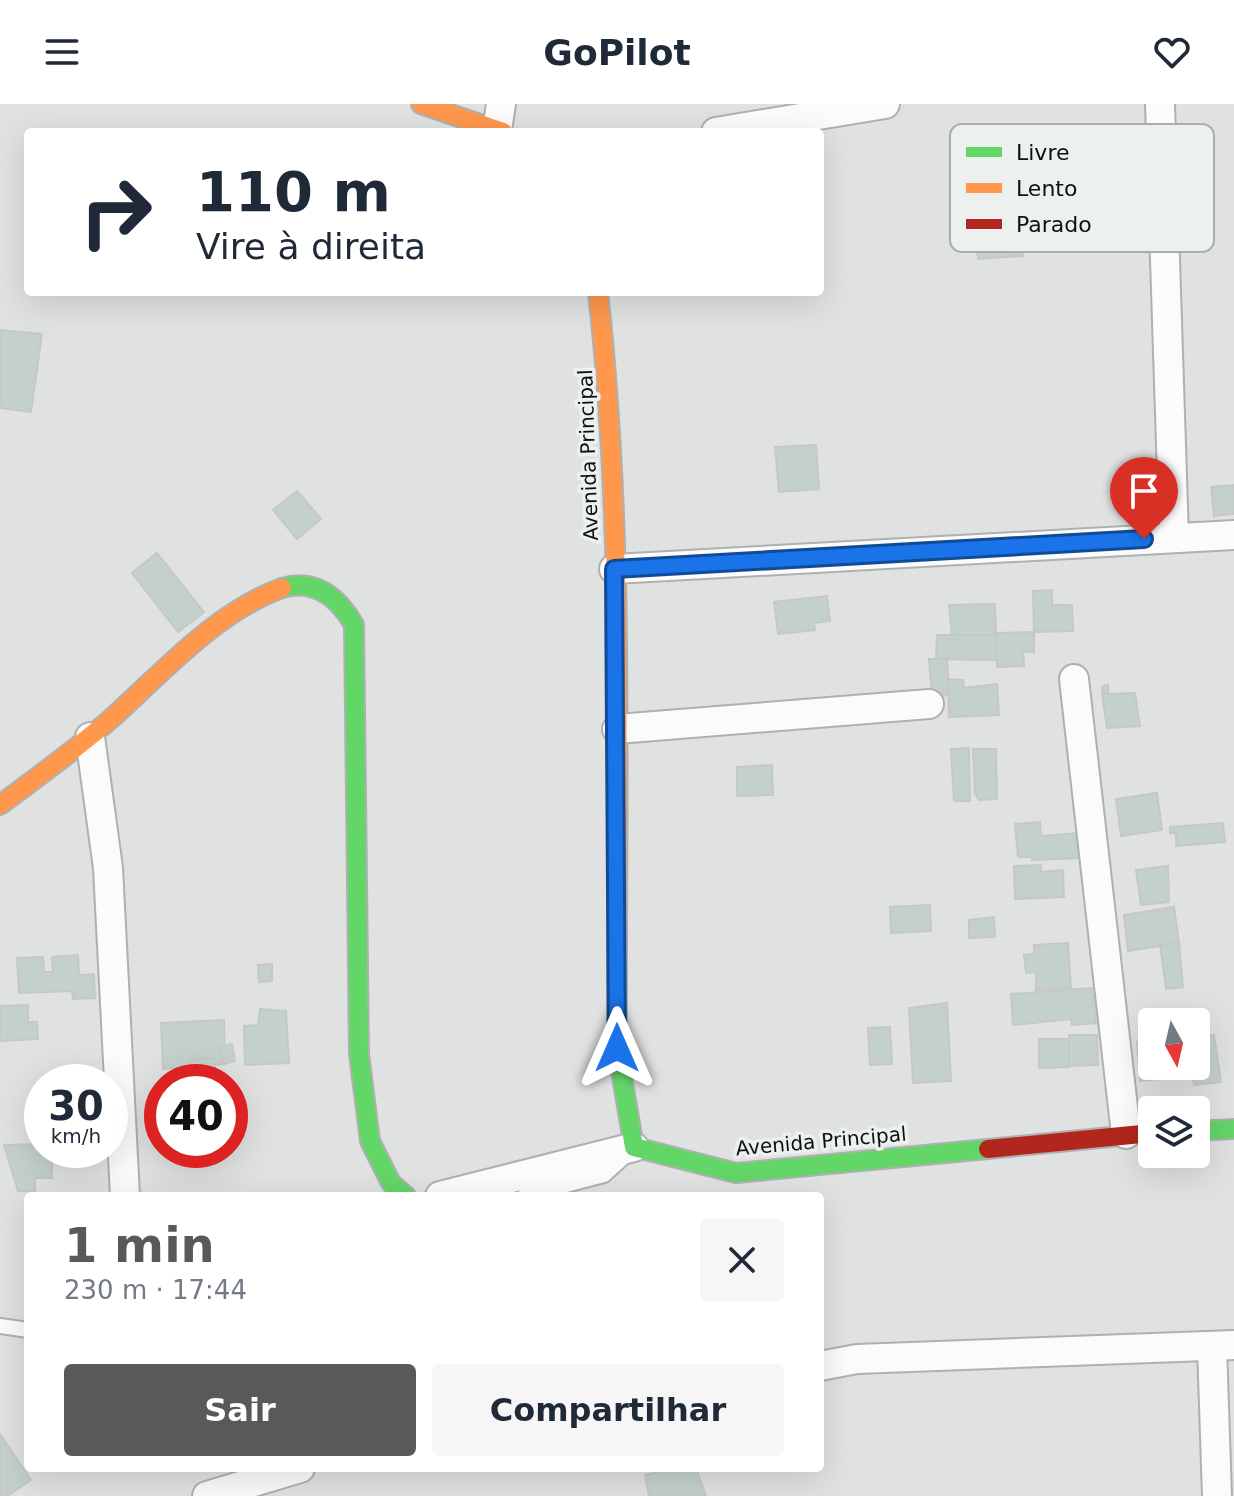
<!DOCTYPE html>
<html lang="pt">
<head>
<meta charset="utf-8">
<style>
	:root { --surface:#fff; --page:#f6f6f7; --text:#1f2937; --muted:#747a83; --accent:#585a59 }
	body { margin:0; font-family:"DejaVu Sans",sans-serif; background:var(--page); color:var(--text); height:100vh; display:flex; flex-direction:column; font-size:30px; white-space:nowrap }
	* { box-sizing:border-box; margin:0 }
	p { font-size:26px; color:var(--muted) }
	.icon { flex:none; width:44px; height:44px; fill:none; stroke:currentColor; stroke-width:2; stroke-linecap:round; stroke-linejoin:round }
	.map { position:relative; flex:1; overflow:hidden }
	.details { position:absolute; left:24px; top:1088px; width:800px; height:280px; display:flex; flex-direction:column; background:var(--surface); border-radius:8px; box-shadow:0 8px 32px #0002 }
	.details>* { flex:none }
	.top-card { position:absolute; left:24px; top:24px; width:800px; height:168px; border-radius:8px; box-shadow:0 8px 32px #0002; background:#fff; color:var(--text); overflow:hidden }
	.needle { width:52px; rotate:172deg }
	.controls { position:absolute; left:1138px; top:904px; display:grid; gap:16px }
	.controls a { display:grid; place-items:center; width:72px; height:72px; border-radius:8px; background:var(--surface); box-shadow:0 8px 32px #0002; font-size:40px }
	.speed { position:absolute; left:24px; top:960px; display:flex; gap:16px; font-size:40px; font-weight:700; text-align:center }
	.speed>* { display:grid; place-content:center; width:104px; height:104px; border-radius:50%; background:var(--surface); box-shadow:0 8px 32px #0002; line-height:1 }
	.speed small { font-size:20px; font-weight:400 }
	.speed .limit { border:12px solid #d22; background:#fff; color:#111 }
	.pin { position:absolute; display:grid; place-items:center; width:68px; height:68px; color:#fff; margin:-82px -34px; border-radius:50% 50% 50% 0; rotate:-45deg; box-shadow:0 0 8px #0007 }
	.pin .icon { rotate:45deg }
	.me { position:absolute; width:88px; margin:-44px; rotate:0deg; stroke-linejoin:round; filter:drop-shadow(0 0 6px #0008) }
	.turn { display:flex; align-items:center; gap:28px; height:168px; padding:0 40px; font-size:36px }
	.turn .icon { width:104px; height:104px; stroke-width:2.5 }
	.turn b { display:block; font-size:56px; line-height:68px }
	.round { display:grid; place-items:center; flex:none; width:84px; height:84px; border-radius:8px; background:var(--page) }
	.overview { display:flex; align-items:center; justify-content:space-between; height:136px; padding:0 40px }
	h1 { font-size:48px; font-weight:700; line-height:60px; color:var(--accent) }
	.action { display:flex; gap:16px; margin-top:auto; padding:16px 40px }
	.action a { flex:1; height:92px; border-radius:8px; background:var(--accent); color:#fff; font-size:32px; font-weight:700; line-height:92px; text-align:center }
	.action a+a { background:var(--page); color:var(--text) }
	header { display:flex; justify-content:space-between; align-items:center; height:104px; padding:0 40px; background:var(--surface); font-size:36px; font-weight:700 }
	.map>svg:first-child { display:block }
	.building { fill:#c4d1cb; stroke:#c6c8c7; stroke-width:2 }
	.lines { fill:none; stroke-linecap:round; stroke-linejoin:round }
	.lane-casing { stroke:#afb0b0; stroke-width:18 }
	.street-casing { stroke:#afb0b0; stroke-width:32 }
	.fast-casing { stroke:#afb0b0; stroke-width:22 }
	.slow-casing { stroke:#afb0b0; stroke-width:22 }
	.jam-casing { stroke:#afb0b0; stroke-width:22 }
	.lane { stroke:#fafbfa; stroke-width:14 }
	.street { stroke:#fafbfa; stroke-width:28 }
	.fast { stroke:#63d668; stroke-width:18 }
	.slow { stroke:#ff974d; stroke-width:18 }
	.jam { stroke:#b3261e; stroke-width:18 }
	.route-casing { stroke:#114b97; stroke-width:20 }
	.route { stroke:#1a73e8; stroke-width:14 }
	.labels { text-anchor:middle; stroke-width:7; stroke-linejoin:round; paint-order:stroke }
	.street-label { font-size:20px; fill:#0f1010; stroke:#ecf0ee }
	.key { fill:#ecf0ee; stroke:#aaadab; stroke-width:2 }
	.key-label { font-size:22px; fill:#0f1010 }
</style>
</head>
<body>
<header><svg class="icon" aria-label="menu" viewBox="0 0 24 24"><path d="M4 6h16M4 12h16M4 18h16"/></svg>GoPilot<svg class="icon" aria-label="heart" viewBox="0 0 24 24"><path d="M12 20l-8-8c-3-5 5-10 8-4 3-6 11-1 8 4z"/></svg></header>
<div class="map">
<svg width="1234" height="1392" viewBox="0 0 1234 1392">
	<rect width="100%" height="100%" fill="#dfe2e1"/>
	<g class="building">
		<polygon points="1020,116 1023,152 978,155 975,120"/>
		<polygon points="0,226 42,230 31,308 0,304"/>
		<polygon points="816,341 819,385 779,388 775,343"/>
		<polygon points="1234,381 1234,410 1214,412 1211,383"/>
		<polygon points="297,387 321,415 297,435 273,406"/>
		<polygon points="157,449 204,508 178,528 132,469"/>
		<polygon points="1052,486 1052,501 1072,501 1073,527 1034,528 1033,487"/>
		<polygon points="827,492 830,517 814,519 815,526 778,530 774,498"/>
		<polygon points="995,500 996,531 952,531 949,501"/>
		<polygon points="1034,528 1034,548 1023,548 1024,562 997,563 995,529"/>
		<polygon points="937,531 996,531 996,556 936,555"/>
		<polygon points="929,555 947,555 949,591 932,593"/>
		<polygon points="948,575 963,576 964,584 997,580 999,611 949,613"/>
		<polygon points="1108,581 1108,590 1135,589 1140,622 1107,624 1102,590 1103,582"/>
		<polygon points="969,644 970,697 954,697 951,645"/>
		<polygon points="973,645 996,645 997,695 979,696 975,690"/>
		<polygon points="772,661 773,691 737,692 737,663"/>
		<polygon points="1157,689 1162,726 1121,732 1116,695"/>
		<polygon points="1040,718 1041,732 1079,729 1080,754 1032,756 1032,753 1018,753 1015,720"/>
		<polygon points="1223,719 1225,738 1176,742 1176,729 1170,729 1170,723"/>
		<polygon points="1041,761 1041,768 1063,766 1064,793 1015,795 1014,762"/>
		<polygon points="1168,762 1169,798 1141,801 1136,766"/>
		<polygon points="930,801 931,827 891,829 890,803"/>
		<polygon points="1174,803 1179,839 1128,847 1124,811"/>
		<polygon points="994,813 995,833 969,834 969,816"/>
		<polygon points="1068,839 1071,884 1036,886 1036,868 1026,869 1024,851 1034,850 1034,841"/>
		<polygon points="1179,839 1183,883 1166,885 1160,841"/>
		<polygon points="78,851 79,871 94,870 95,894 73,895 72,887 19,889 17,854 43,853 44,868 53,868 52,853"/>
		<polygon points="272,860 272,877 259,878 258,861"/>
		<polygon points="1092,884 1096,919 1072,921 1071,915 1013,921 1011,890"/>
		<polygon points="947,899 951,977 913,979 909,904"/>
		<polygon points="28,901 28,918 37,918 38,935 0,937 0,902"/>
		<polygon points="260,905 286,907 289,959 245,961 244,922 258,921"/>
		<polygon points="224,916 225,960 163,965 161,919"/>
		<polygon points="890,923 892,960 870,961 868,924"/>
		<polygon points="1198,923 1199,933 1214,931 1221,978 1194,981 1192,972 1140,977 1137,938 1152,937 1152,962 1196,962"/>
		<polygon points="1069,931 1097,931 1098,961 1069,962"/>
		<polygon points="1039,935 1069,935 1069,963 1039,964"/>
		<polygon points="232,940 235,957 223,960 219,943"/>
		<polygon points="214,954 216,975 192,977 191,956"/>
		<polygon points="42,1040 42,1046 52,1046 52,1074 35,1074 35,1087 18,1087 4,1041"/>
		<polygon points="0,1330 31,1376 7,1392 0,1392"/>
		<polygon points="675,1364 696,1364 706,1392 649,1392 645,1371"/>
	</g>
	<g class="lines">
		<defs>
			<g id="lane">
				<polyline points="524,1092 604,1071 625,1052"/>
				<polyline points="0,1222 28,1226"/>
			</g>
			<g id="street">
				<polyline points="1160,0 1174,434"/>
				<polyline points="497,26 501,0"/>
				<polyline points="716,28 885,0"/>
				<polyline points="614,465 1234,431"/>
				<polyline points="1074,575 1126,1030"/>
				<polyline points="617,625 929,600"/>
				<polyline points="90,633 108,764 125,1092"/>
				<polyline points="440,1092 634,1043"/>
				<polyline points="1212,1242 1217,1392"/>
				<polyline points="820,1262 857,1255 1234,1241"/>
				<polyline points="207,1392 300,1364"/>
			</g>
			<g id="fast">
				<path d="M282,484C315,474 338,493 354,521L359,950L370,1037L391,1079L406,1092"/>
				<polyline points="617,862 617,944 634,1043 736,1069 988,1045"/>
				<polyline points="1196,1027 1234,1025"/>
			</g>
			<g id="slow">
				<polyline points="421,0 503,28"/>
				<path d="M598,188C623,411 617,638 617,862"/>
				<path d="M0,701C38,673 76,645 112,614C163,568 216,508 282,484"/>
			</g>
			<polyline id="jam" points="988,1045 1152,1029"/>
		</defs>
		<use href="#lane" class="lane-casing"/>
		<use href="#street" class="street-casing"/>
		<use href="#fast" class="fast-casing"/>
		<use href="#slow" class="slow-casing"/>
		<use href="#jam" class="jam-casing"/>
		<use href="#lane" class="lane"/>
		<use href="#street" class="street"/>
		<use href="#fast" class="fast"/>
		<use href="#slow" class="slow"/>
		<use href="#jam" class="jam"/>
	</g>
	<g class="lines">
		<defs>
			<polyline id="route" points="617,944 614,465 1144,435"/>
		</defs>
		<use href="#route" class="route-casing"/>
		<use href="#route" class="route"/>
	</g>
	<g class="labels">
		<g class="street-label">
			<text transform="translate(588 351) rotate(-92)" y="7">Avenida Principal</text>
			<text transform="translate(821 1037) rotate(-5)" y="7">Avenida Principal</text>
		</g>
	</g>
	<rect x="950" y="20" width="264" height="128" rx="12" class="key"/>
	<rect x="966" y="43" width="36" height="10" fill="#63d668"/>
	<rect x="966" y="79" width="36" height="10" fill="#ff974d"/>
	<rect x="966" y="115" width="36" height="10" fill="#b3261e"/>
	<g class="key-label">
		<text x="1016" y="56">Livre</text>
		<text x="1016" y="92">Lento</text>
		<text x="1016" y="128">Parado</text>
	</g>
</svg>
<div class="controls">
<a><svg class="needle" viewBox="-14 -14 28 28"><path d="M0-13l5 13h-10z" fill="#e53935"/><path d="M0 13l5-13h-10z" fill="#747a83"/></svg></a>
<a><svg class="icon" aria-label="layers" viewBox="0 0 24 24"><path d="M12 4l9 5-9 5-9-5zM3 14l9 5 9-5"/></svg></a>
</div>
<div class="speed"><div>30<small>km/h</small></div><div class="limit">40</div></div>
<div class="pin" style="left:1144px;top:435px;background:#d93025"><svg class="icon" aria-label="arrive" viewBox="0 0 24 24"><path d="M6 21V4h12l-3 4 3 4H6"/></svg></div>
<svg class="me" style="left:617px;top:944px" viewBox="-20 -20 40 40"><path d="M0-17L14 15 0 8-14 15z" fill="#1a73e8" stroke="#fff" stroke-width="4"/></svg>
<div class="top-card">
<div class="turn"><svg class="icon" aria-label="right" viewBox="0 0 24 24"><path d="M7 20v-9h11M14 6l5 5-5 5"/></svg><div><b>110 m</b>Vire à direita</div></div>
</div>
<section class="details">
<div class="overview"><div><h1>1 min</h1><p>230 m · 17:44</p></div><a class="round"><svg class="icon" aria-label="close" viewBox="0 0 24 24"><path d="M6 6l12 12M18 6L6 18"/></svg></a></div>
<div class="action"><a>Sair</a><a>Compartilhar</a></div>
</section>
</div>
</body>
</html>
